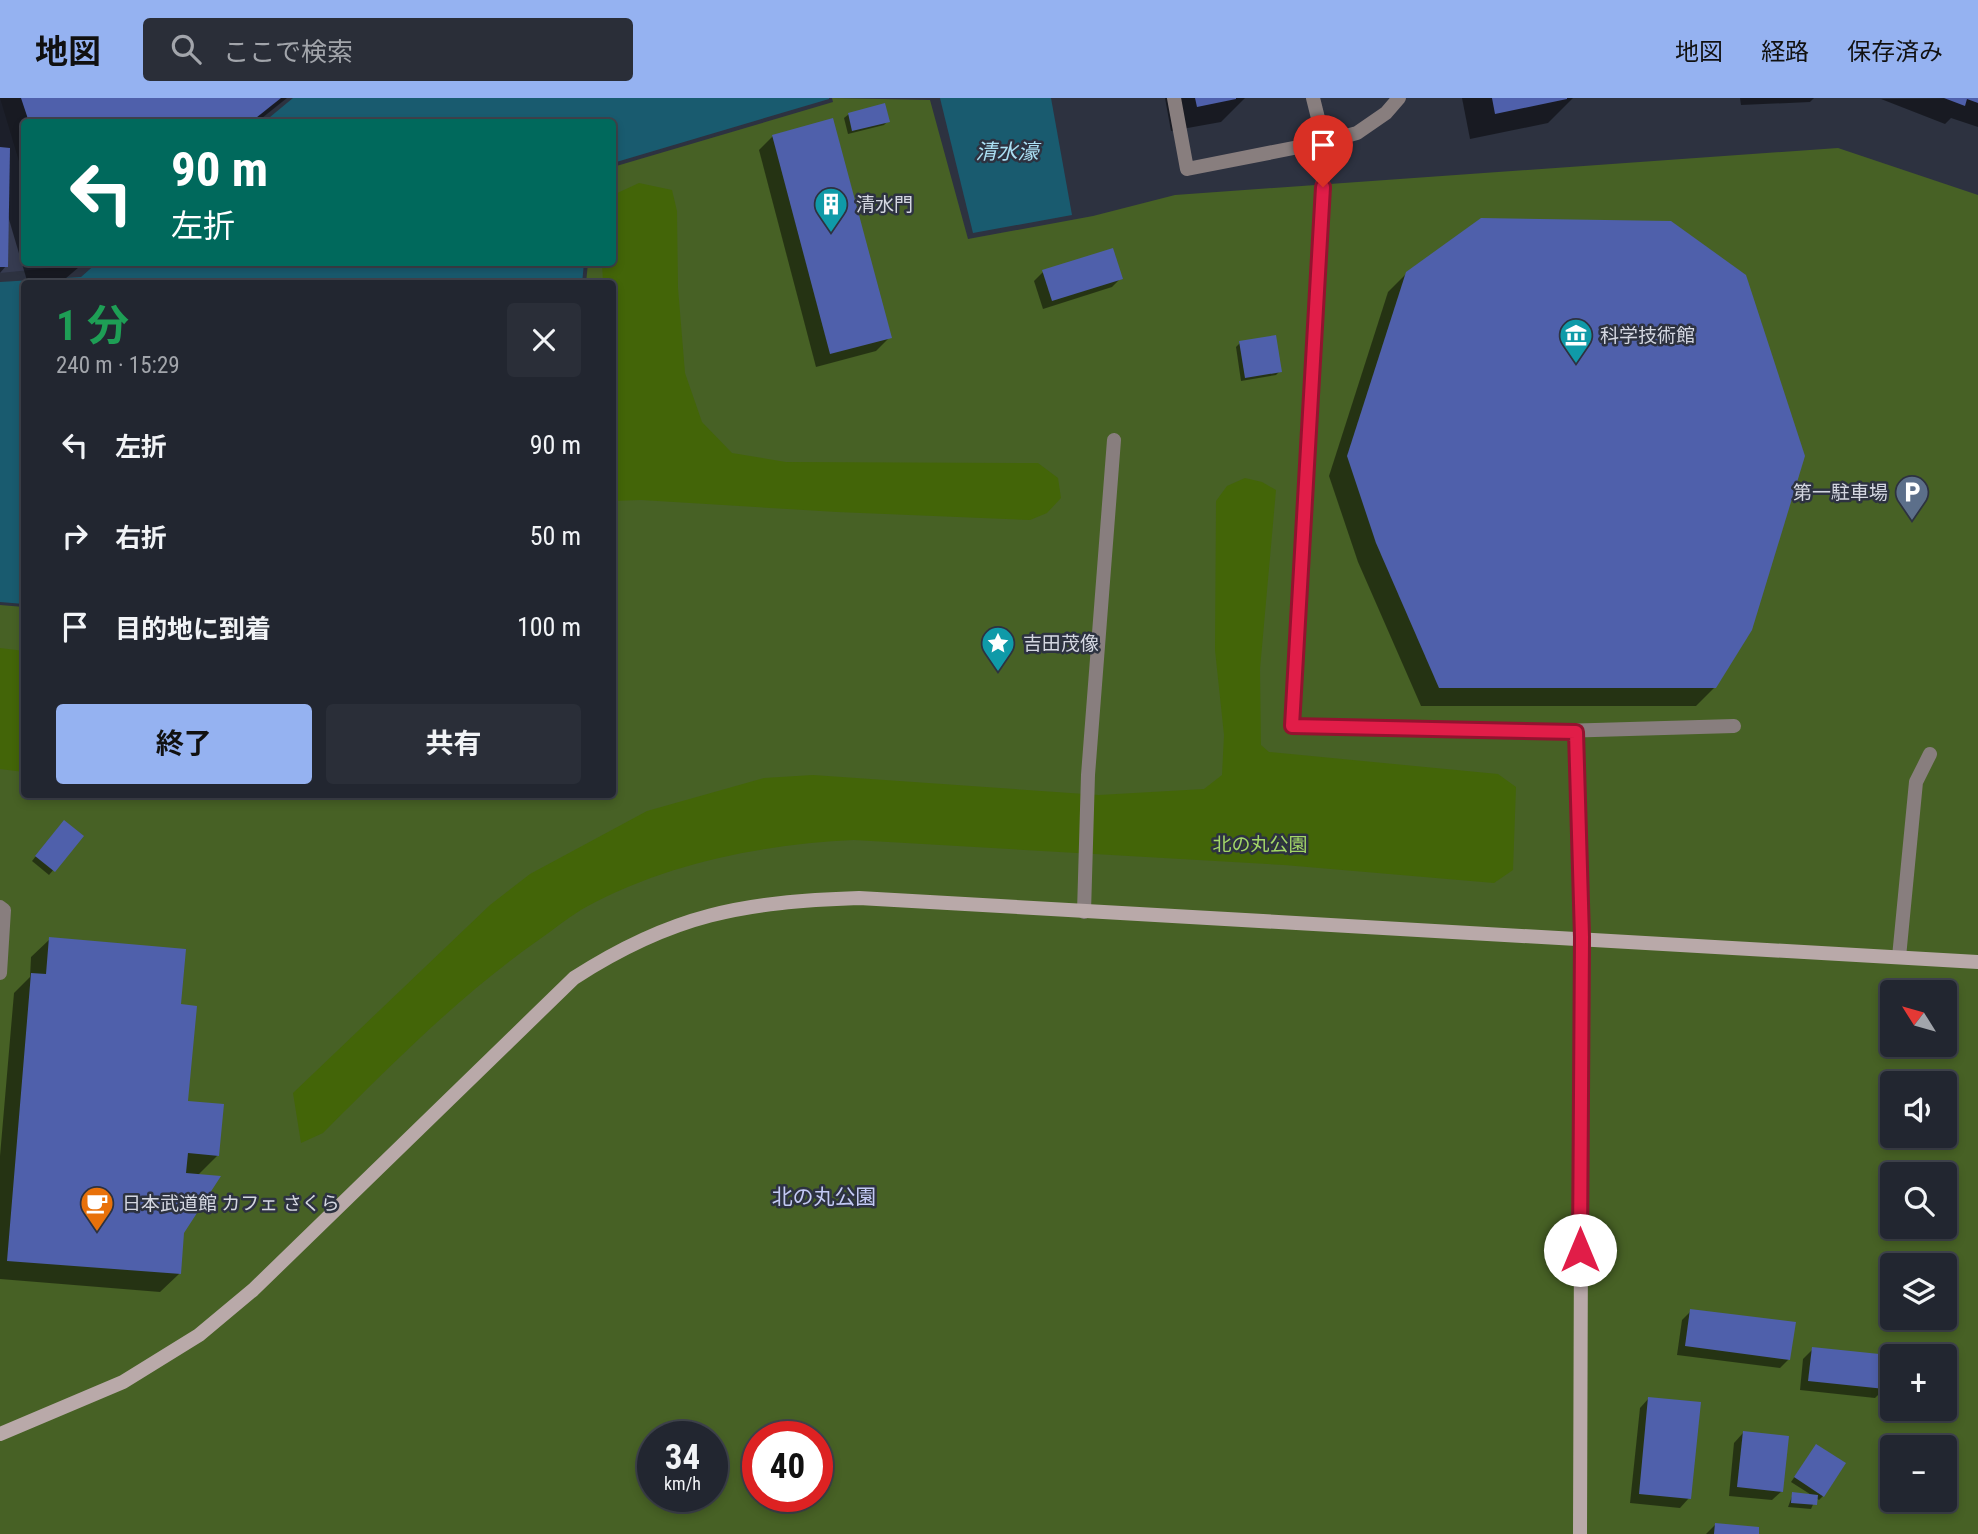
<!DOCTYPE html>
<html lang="ja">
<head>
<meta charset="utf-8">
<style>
	:root { --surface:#222630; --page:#2a2e38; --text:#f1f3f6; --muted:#a2a5ab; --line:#3f434c; --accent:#95b2f1 }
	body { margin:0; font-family:"Roboto Condensed","Noto Sans JP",sans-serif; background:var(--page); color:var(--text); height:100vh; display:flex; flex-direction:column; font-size:26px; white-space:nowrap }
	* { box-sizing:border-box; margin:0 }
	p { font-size:23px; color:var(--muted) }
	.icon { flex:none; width:38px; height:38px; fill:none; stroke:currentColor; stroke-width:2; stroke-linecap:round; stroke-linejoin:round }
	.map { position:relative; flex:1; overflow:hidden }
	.sheet { position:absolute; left:21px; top:182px; width:595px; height:518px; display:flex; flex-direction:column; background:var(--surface); border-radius:7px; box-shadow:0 4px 10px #0003,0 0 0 2px var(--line) }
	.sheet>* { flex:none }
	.banner { position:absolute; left:21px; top:21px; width:595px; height:147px; border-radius:7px; box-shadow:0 4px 10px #0003,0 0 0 2px var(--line); background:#00695c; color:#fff; overflow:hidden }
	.needle { width:46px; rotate:307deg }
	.controls { position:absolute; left:1880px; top:882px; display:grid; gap:14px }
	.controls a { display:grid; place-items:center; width:77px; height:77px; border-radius:7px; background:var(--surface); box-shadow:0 4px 10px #0003,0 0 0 2px var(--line); font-size:35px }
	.speed { position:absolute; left:637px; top:1323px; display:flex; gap:14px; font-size:35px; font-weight:700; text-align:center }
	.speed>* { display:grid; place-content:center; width:91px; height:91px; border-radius:50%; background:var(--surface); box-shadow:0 4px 10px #0003,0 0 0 2px var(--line); line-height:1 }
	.speed small { font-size:18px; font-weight:400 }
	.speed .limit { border:10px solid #d22; background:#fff; color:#111 }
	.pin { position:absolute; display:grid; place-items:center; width:60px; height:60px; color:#fff; margin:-72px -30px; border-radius:50% 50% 50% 0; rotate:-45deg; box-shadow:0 0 7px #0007 }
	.pin .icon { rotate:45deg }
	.me { position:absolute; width:77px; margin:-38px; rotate:0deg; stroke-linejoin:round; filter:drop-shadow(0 0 5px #0008) }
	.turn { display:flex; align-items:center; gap:24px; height:147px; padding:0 35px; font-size:32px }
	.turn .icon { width:91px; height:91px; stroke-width:2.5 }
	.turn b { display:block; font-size:49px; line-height:60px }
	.round { display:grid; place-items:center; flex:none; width:74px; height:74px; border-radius:7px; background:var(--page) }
	.headline { display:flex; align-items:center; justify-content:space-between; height:119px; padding:0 35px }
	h1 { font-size:42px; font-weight:700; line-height:52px; color:#1e9e55 }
	.cta { display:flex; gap:14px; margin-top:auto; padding:14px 35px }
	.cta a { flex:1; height:80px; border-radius:7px; background:var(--accent); color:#111; font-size:28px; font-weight:700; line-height:80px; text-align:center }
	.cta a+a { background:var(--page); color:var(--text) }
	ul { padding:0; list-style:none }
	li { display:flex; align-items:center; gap:21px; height:91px; padding:0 35px }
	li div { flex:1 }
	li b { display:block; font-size:26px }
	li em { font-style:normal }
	header { display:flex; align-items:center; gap:42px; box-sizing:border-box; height:98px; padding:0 35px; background:var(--accent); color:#111 }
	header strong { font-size:33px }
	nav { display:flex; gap:38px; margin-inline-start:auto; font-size:24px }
	.search { width:490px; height:63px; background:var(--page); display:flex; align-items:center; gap:18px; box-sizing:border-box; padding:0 24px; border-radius:7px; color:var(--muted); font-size:26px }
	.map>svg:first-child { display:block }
	.built { fill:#363b50 }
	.green { fill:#476125; fill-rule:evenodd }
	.forest { fill:#436508 }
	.water { fill:#195b6f }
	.shadow { fill:#0007 }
	.building { fill:#4f60ab }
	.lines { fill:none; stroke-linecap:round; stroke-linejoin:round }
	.lane { stroke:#887e7e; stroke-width:14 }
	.secondary { stroke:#b9a9a9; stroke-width:14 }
	.route-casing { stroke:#92132f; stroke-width:18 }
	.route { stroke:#e11d48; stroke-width:12 }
	.labels { text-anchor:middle; stroke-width:5; stroke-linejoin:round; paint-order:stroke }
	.poi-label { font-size:19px; fill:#d4d7e1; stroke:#2d3240; text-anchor:start }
	.park-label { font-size:19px; fill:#a3d668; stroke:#2d3240 }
	.water-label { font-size:21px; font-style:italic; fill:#ace0f4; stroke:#2d3240 }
	.neighbourhood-label { font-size:21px; fill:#c3c9f4; stroke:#2d3240 }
</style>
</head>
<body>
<header>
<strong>地図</strong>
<div class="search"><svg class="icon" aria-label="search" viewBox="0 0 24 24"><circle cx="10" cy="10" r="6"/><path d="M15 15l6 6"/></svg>ここで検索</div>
<nav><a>地図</a><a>経路</a><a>保存済み</a></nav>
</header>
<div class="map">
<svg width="1978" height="1436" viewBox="0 0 1978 1436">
	<rect width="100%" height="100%" fill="#2d3240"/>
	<polygon class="built" points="0,0 24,80 24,164 49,165 50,170 0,175"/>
	<path class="green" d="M832,0L930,2L968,141L1093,118L1175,97L1838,50L1978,97V1436H0V507L24,509V696H612V186L586,185L588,165L612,164L613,69L833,4ZM1892,894H1944V947H1892ZM1892,985H1944V1038H1892ZM1892,1076H1944V1129H1892ZM1892,1167H1944V1220H1892ZM1892,1258H1944V1311H1892ZM653,1339H712V1398H653ZM758,1339H817V1398H758ZM1892,1349H1944V1402H1892Z"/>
	<g class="forest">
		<polygon points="639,85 672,92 677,113 678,190 685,275 702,324 732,355 786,364 1038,365 1058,380 1061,400 1047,415 1030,422 837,414 641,402 613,403 612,186 603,185 602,165 612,164 613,97"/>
		<path d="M1245,380L1262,384L1276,392L1260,571L1261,647L1269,654L1498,676L1516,689L1513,772L1494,785L1284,767L854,742C765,746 667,765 588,808C571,817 556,830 540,841C460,897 392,966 323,1035L301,1045L293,995L490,807L530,776L647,713L764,680L813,677L1099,697L1204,691L1222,677L1224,637L1215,552L1216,403L1227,388Z"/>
		<polygon points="0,550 24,553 24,674 0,671"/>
	</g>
	<g class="water">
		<polygon points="293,0 829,0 829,1 613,65 612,24 264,24"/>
		<polygon points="940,0 1051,0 1072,117 973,135"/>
		<polygon points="98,164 584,164 584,165 582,186 24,186 24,506 0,504 0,184 81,179"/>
	</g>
	<g class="shadow">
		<polygon points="0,0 287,0 257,24 24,24 24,164 85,164 59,186 28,186 8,118 6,168 0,175"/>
		<polygon points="1165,0 1245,0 1221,24 1171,33"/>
		<polygon points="1462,0 1573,0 1548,25 1470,41"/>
		<polygon points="1740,0 1814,0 1810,4 1741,7"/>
		<polygon points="1978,0 1978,29 1951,20 1945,26 1881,1"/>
		<polygon points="849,16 888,23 884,27 848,36 844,20"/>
		<polygon points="773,38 890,239 876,253 816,269 759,52"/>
		<polygon points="1043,174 1121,180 1112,189 1043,211 1034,183"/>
		<polygon points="1407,175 1715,589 1696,608 1421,608 1358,464 1329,378 1388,194"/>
		<polygon points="1240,245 1280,273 1276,277 1241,283 1236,249"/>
		<polygon points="60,728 82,738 49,777 32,763"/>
		<polygon points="50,841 179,908 187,1004 218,1057 197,1078 182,1134 179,1176 160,1194 0,1181 0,1058 14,895 30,879 31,859"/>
		<polygon points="1691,1213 1789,1261 1780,1270 1677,1257 1682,1222"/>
		<polygon points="1813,1251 1884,1291 1875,1300 1800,1292 1803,1261"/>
		<polygon points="1649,1300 1689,1400 1680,1410 1630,1405 1640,1310"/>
		<polygon points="1743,1335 1782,1393 1772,1402 1729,1398 1734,1345"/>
		<polygon points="1816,1348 1823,1398 1819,1402 1816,1400 1811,1411 1788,1409 1793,1396 1813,1398 1791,1384"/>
		<polygon points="1715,1427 1757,1436 1706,1436"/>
	</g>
	<g class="building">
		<polygon points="21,0 281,0 251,24 29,24"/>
		<polygon points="1195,0 1236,0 1236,1 1197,9"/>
		<polygon points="1492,0 1567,0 1567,1 1495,16"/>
		<polygon points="1944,0 1978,0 1978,5 1967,1 1965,8"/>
		<polygon points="885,5 890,24 852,33 848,15"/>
		<polygon points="833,20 892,240 830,256 772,37"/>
		<polygon points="0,49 10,50 8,169 0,169"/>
		<polygon points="1481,120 1671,123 1746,177 1805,358 1752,532 1716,590 1439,590 1376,445 1347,358 1406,174"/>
		<polygon points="1113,150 1123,181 1052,203 1042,172"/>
		<polygon points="1276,237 1282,274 1245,280 1239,243"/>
		<polygon points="64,722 84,738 55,774 35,758"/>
		<polygon points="49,839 186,851 181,906 197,908 188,1003 224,1006 219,1058 188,1055 186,1075 221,1078 184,1135 181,1176 7,1163 31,875 46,876"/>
		<polygon points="1690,1211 1796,1224 1790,1262 1685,1248"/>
		<polygon points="1812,1249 1889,1257 1885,1291 1808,1283"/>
		<polygon points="1648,1299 1701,1304 1691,1401 1639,1396"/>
		<polygon points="1743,1333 1789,1338 1783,1394 1737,1389"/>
		<polygon points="1816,1346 1846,1365 1824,1399 1794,1379"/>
		<polygon points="1792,1394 1818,1397 1817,1407 1791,1405"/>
		<polygon points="1715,1425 1759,1429 1759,1436 1714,1436"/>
	</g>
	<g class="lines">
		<g class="lane">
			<polyline points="1174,0 1187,71 1324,44 1357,35 1386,15 1399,0"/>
			<polyline points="1313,0 1324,44 1324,63 1292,628 1525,634 1734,628"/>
			<polyline points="0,809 4,812 0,875"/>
			<polyline points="1084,814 1088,677 1114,342"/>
			<polyline points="1899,859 1916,684 1930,656"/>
		</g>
		<g class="secondary">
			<polyline points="1576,634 1582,839 1580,1436"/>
			<path d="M0,1336L123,1284L199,1237L253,1192L574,880C673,816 743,804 859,800L1978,864"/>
		</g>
	</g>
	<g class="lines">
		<defs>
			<polyline id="route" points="1323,89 1292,628 1576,634 1582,839 1580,1152"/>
		</defs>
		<use href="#route" class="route-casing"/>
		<use href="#route" class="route"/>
	</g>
	<defs>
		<symbol id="building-pin" viewBox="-11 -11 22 30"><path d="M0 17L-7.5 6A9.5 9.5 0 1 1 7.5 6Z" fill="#0f9aa8" stroke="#2d3240"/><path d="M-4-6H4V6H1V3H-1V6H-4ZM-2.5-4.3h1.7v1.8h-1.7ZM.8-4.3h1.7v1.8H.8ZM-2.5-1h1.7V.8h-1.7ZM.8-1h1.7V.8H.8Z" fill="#fff"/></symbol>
		<symbol id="museum-pin" viewBox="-11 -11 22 30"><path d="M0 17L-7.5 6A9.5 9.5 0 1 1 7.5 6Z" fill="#0f9aa8" stroke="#2d3240"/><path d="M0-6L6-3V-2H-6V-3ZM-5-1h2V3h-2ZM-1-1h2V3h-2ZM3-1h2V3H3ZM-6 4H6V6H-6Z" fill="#fff"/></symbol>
		<symbol id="parking-pin" viewBox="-11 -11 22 30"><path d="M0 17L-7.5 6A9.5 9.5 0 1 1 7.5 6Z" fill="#5c6f8a" stroke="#2d3240"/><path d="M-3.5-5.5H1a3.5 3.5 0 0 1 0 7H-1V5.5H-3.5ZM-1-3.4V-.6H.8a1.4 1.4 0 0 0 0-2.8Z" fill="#fff"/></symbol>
		<symbol id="sight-pin" viewBox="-11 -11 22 30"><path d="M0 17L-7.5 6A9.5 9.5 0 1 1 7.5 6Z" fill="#0f9aa8" stroke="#2d3240"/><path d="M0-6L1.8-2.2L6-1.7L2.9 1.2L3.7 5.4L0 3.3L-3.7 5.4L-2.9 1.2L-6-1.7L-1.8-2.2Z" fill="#fff"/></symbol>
		<symbol id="cafe-pin" viewBox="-11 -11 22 30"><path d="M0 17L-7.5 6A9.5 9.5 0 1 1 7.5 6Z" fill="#e8710a" stroke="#2d3240"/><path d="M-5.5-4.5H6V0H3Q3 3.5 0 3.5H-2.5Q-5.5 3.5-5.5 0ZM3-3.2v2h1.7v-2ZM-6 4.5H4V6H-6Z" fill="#fff"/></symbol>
	</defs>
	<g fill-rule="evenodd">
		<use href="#building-pin" x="812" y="87" width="38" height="52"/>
		<use href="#museum-pin" x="1557" y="218" width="38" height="52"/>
		<use href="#parking-pin" x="1893" y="375" width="38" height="52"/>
		<use href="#sight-pin" x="979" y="526" width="38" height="52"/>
		<use href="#cafe-pin" x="78" y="1086" width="38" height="52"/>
	</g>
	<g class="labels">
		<g class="poi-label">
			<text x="856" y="113">清水門</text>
			<text x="1600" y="244">科学技術館</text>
			<text x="1888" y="401" text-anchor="end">第一駐車場</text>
			<text x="1023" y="552">吉田茂像</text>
			<text x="122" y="1112">日本武道館 カフェ さくら</text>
		</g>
		<g class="park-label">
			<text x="1260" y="753">北の丸公園</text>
		</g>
		<g class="water-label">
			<text x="1007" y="61">清水濠</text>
		</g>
		<g class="neighbourhood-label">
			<text x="824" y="1106">北の丸公園</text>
		</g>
	</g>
</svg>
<div class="controls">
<a><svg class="needle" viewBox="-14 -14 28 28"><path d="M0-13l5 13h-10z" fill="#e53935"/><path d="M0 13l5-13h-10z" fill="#a2a5ab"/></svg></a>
<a><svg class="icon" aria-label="sound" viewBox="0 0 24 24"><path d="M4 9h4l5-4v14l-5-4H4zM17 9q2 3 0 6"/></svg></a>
<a><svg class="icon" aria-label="search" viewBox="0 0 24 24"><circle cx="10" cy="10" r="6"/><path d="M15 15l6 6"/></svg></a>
<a><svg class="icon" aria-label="layers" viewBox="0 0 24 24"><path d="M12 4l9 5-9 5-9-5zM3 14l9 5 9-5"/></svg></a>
<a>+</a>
<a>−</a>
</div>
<div class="speed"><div>34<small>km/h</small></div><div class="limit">40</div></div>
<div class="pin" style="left:1323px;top:89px;background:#d93025"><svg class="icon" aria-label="arrive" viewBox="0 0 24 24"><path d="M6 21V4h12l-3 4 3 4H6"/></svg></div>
<svg class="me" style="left:1580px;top:1152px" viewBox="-20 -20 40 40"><circle r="19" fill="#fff"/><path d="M0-13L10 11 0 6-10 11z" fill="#e11d48"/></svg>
<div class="banner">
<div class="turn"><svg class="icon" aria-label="left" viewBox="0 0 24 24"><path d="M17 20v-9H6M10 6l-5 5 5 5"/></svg><div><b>90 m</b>左折</div></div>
</div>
<section class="sheet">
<div class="headline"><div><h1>1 分</h1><p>240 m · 15:29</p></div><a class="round"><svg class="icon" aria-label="close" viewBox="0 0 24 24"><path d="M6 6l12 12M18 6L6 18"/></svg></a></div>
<ul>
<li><svg class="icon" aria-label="left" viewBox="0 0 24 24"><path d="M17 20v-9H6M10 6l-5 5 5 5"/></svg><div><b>左折</b></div><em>90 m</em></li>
<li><svg class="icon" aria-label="right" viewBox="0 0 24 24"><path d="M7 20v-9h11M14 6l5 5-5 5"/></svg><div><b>右折</b></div><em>50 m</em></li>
<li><svg class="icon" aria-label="arrive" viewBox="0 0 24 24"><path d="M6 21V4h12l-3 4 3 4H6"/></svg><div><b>目的地に到着</b></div><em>100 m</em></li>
</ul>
<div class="cta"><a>終了</a><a>共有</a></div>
</section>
</div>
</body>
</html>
